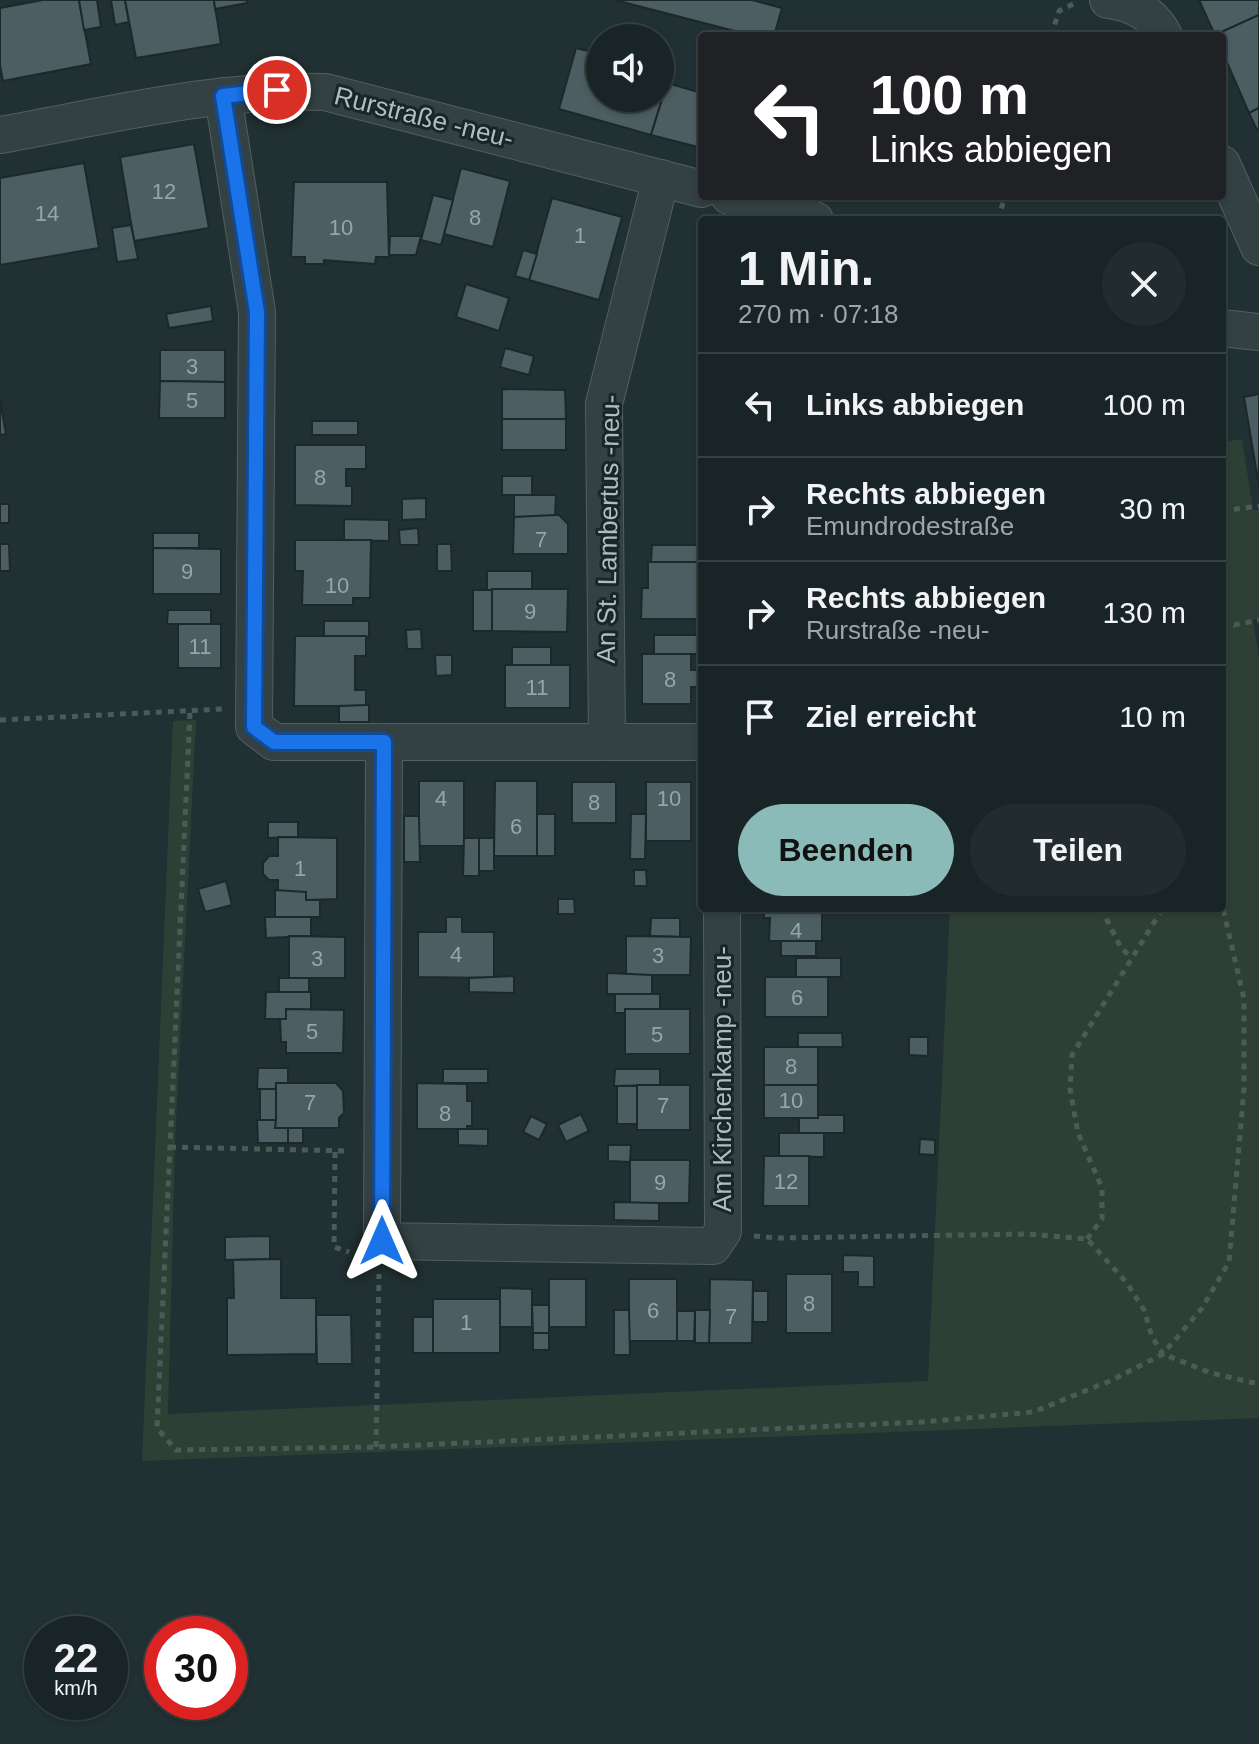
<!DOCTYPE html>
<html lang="de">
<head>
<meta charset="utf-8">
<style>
	:root { --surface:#192426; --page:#222c2e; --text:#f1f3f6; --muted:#9fa4a7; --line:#374143; --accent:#8bbbb9 }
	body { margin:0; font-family:Helvetica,sans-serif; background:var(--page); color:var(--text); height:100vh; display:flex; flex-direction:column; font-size:30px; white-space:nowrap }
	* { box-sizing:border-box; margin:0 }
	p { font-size:26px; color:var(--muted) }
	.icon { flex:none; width:44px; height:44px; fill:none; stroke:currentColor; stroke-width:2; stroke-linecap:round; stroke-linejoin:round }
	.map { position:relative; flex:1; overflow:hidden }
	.side { position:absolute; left:698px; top:216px; width:528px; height:696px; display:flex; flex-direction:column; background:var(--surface); border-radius:8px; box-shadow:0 2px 6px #0004,0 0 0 2px var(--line) }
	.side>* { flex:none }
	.banner { position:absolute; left:698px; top:32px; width:528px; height:168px; border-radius:8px; box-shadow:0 2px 6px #0004,0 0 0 2px var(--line); background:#202124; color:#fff; overflow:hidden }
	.tools { position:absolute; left:586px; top:24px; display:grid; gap:16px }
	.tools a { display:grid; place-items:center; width:88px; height:88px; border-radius:50%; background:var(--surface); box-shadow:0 2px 6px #0004,0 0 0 2px var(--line); font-size:40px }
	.speed { position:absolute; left:24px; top:1616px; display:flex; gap:16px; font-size:40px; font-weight:700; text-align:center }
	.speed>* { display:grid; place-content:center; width:104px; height:104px; border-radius:50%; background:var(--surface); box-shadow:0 2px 6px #0004,0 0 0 2px var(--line); line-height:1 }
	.speed small { font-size:20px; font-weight:400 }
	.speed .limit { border:12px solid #d22; background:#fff; color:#111 }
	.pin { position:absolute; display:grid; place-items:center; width:68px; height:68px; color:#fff; margin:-34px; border:4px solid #fff; border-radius:50%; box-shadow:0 2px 8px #0007 }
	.me { position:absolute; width:88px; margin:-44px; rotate:0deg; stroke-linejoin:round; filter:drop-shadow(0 0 6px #0008) }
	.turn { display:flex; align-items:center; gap:28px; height:168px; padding:0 40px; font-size:36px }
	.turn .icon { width:104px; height:104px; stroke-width:2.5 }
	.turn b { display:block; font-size:56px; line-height:68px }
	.round { display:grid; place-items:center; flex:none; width:84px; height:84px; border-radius:42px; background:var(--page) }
	.summary { display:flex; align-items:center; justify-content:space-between; height:136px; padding:0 40px }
	h1 { font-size:48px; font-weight:800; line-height:60px }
	.action { display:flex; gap:16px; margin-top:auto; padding:16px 40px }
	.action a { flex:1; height:92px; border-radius:48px; background:var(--accent); color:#111; font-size:32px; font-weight:800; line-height:92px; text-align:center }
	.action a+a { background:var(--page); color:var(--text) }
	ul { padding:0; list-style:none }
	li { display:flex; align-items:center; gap:24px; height:104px; padding:0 40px; border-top:2px solid var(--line) }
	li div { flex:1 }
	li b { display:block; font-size:30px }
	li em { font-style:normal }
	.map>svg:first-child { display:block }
	.green { fill:#2e4036 }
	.building { fill:#4c5e61; stroke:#1c282a; stroke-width:2 }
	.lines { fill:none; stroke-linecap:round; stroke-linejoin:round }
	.street-casing { stroke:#525f61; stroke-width:38 }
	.path { stroke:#4b5c57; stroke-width:5; stroke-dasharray:6 6; stroke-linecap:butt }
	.street { stroke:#344143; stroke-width:36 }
	.route-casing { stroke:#114b97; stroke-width:20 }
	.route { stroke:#1a73e8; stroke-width:14 }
	.labels { text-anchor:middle; stroke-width:6; stroke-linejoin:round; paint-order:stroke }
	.number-label { font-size:22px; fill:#96a5a8 }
	.street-label { font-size:26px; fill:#aebdc0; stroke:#1a2528 }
</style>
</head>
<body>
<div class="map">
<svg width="1259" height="1744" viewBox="0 0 1259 1744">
	<rect width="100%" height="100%" fill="#213032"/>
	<polygon class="green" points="1242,439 1253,510 1259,510 1259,618 1253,620 1259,658 1259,1418 142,1461 173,721 196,720 175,1142 168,1414 928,1381 950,908 1222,908 1222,442"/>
	<g class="building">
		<polygon points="43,0 79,0 91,64 3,81 0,65 0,8"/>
		<polygon points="79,0 97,0 101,27 84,30"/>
		<polygon points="111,0 125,0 129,22 115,25"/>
		<polygon points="125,0 214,0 221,44 136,58"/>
		<polygon points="214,0 247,0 247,3 215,9"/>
		<polygon points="615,0 752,0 782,8 774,36 754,36"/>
		<polygon points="1199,0 1259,0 1259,15 1215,35"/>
		<polygon points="1259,15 1259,108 1249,113 1222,51 1222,36 1215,35"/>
		<polygon points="576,48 600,54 600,98 660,98 660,81 667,83 651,135 559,109"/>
		<polygon points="667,83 702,93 702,148 651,135"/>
		<polygon points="1259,108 1259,129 1257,130 1249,113"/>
		<polygon points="194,144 209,228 134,241 120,157"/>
		<polygon points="84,163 99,248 0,265 0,178"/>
		<polygon points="461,168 510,181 493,247 444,234"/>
		<polygon points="294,182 387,182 389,257 376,257 375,264 324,260 324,264 305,264 305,257 291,257"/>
		<polygon points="433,195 453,200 441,245 421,240"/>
		<polygon points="552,198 622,217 599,300 529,280"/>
		<polygon points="131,225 138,259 117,262 112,228"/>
		<polygon points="390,236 421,236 416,255 389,255"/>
		<polygon points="523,250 537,254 529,280 515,276"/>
		<polygon points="466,284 509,298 499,331 456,317"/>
		<polygon points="211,306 213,321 169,328 166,314"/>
		<polygon points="505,348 534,356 529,375 500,367"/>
		<polygon points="160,350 225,350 225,382 160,381"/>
		<polygon points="160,381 225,382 225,418 159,418"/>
		<polygon points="502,389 565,390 566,419 502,419"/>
		<polygon points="1259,394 1259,486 1244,397"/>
		<polygon points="0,401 6,434 0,435"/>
		<rect x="502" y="419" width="64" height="31"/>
		<rect x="312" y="421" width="46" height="14"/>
		<polygon points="295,445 366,445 366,469 346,469 346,486 352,486 352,506 295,505"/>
		<rect x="502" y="476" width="30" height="19"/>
		<polygon points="514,495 556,495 555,517 514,517"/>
		<polygon points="426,498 426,519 402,520 402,499"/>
		<rect x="0" y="504" width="9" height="19"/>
		<polygon points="555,515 559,515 568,524 568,554 513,554 514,517"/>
		<polygon points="344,519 389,520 389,541 344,540"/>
		<polygon points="418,528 419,545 400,545 399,530"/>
		<rect x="153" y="533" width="46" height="15"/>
		<polygon points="295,540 371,540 370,598 353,598 353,605 302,605 303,571 295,571"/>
		<polygon points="0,544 9,544 10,571 0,571"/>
		<polygon points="437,544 451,544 452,571 437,571"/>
		<polygon points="652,545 697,545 697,562 651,562"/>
		<polygon points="153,548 221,549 221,594 153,594"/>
		<polygon points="648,562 697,562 697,619 641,619 642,588 648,588"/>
		<polygon points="487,571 532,571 532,589 487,590"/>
		<rect x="697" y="580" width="5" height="39"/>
		<polygon points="492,589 568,589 567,632 492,631"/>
		<rect x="473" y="590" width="19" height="41"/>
		<polygon points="168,610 211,610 211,624 167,624"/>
		<polygon points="324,621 369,621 369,637 324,636"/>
		<rect x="178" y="624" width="43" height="44"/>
		<polygon points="421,629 422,649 407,649 406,630"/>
		<rect x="654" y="635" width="45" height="19"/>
		<polygon points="295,636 366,636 366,656 355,656 355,690 366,690 366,706 294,706"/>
		<rect x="512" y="647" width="39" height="18"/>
		<polygon points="642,654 691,654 691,670 699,670 699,687 691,687 691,704 642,704"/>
		<polygon points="435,655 452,655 452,675 436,676"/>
		<rect x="505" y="665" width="65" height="43"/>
		<polygon points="366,705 369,705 369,722 339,722 339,706"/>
		<rect x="419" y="781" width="45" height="65"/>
		<polygon points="495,781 537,781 537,856 494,856"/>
		<rect x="572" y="782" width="44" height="41"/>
		<rect x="646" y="782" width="45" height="59"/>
		<rect x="537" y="814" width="18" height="42"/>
		<polygon points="631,814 646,814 645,859 630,859"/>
		<polygon points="404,816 419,816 420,862 404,862"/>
		<polygon points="268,822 298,822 298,837 268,838"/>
		<polygon points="278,837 337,838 337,899 306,900 306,892 278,892 278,880 269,880 263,874 263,863 269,856 278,856"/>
		<polygon points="464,838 479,838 479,876 463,876"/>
		<rect x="479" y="838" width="15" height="33"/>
		<polygon points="634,870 646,870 647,886 634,886"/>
		<polygon points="226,881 232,905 205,912 198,889"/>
		<polygon points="275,890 306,892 306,900 320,900 320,917 275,917"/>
		<polygon points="558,899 574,899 575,914 558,914"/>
		<polygon points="764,908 822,908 822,941 769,941 770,918 764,918"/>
		<polygon points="265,917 311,917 311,936 266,938"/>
		<polygon points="446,917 462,917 462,932 494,932 494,978 418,977 418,932 446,932"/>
		<polygon points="651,918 680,918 680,937 650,936"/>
		<polygon points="289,936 345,937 345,978 289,978"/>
		<polygon points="626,936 691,937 690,975 626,975"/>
		<rect x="781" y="941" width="35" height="15"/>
		<rect x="796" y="958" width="45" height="19"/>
		<polygon points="607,973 652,975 652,994 607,994"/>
		<polygon points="514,976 514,993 469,992 469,978"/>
		<rect x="765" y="977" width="63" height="40"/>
		<rect x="279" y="978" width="30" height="14"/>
		<polygon points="266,992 311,992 311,1010 286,1009 286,1019 265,1019"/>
		<polygon points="615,994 660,994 660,1009 625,1009 625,1013 615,1013"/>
		<polygon points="286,1009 344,1010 343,1053 286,1053 286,1042 281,1042 280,1019 286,1019"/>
		<rect x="625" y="1009" width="65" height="45"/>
		<polygon points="798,1033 842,1033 843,1047 798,1047"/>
		<polygon points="909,1037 928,1037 928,1056 909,1055"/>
		<rect x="764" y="1047" width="54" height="38"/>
		<polygon points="258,1068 288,1068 288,1083 276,1083 276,1089 257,1089"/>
		<rect x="443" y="1069" width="45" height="14"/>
		<polygon points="615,1069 660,1069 660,1085 614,1086"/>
		<polygon points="276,1083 336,1083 343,1091 344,1113 339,1118 339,1128 275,1128"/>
		<polygon points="417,1083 467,1084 467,1101 472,1101 472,1126 467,1126 467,1129 417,1129"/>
		<rect x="637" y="1085" width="53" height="45"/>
		<rect x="764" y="1085" width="54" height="33"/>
		<rect x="617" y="1086" width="20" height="38"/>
		<rect x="260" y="1089" width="16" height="31"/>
		<polygon points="581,1114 589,1131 566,1142 558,1125"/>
		<polygon points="818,1115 844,1115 844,1133 799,1133 799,1118 818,1118"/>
		<polygon points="531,1116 547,1124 539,1140 523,1132"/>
		<polygon points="257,1120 276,1120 275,1128 288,1128 288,1143 258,1143"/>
		<rect x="288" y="1128" width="15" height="15"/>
		<polygon points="458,1129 488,1129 488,1146 458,1145"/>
		<polygon points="779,1133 824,1133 824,1157 779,1156"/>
		<polygon points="920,1139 935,1140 935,1155 919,1154"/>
		<polygon points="608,1145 631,1145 630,1162 608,1161"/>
		<polygon points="764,1156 809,1156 809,1206 763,1206"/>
		<polygon points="630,1160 690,1160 689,1203 630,1203"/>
		<polygon points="614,1202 659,1203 659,1221 614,1220"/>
		<polygon points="270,1236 270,1259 225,1260 225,1237"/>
		<polygon points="843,1255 874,1256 874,1287 858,1287 858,1272 843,1272"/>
		<polygon points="281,1259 281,1298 316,1298 316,1354 227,1355 227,1298 234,1298 233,1260"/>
		<rect x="786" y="1274" width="46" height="59"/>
		<rect x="549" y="1279" width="37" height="48"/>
		<rect x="629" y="1279" width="48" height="62"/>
		<polygon points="710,1279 753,1280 752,1343 709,1343"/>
		<polygon points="500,1288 532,1289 532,1327 500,1327"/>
		<rect x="753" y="1291" width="15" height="31"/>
		<rect x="433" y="1299" width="67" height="54"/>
		<polygon points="532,1305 549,1305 549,1333 533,1333"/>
		<polygon points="614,1310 629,1310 630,1355 614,1355"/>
		<polygon points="695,1310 710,1310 709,1343 695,1343"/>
		<polygon points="677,1311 695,1311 694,1341 677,1341"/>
		<polygon points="316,1315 351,1315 352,1364 317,1364"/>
		<rect x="413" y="1317" width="20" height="36"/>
		<rect x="533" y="1333" width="16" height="17"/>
	</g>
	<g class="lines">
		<defs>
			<g id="street">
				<path d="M1108,0C1132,3 1154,14 1164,36"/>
				<polyline points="223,96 257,312 254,727 274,742 702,742"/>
				<path d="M0,135C107,116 216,88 325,92L702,189"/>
				<polyline points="1222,164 1259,247"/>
				<polyline points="729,196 815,220"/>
				<polyline points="1222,328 1259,332"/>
				<polyline points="384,742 382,1241 713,1246 723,1231 722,908"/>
				<polyline points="607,742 604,404 661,178"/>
			</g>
		</defs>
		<use href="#street" class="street-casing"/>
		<g class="path">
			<polyline points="1051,36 1059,11 1077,2"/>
			<polyline points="998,220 1005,196"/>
			<polyline points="1222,511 1259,506"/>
			<polyline points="1222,622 1234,625 1259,620"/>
			<polyline points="190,713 157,1428 176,1450 376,1447 923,1422 1033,1412 1110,1381 1163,1354 1211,1373 1259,1384"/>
			<polyline points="0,720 223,709"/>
			<polyline points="1101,908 1121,948 1131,957"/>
			<polyline points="170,1147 349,1151"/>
			<polyline points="335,1152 334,1247 349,1252"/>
			<polyline points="754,1236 778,1238 1027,1234 1087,1239 1127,1283 1144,1310 1152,1337 1163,1354 1202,1308 1229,1262 1244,1088 1244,999 1222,904"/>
			<polyline points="1087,1239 1102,1219 1102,1188 1078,1133 1070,1089 1072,1055 1163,908"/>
			<polyline points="376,1447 379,1274"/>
		</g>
		<use href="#street" class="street"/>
	</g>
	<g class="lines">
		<defs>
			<polyline id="route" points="277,90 223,96 257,312 254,727 274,742 384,742 382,1241"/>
		</defs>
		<use href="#route" class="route-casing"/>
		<use href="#route" class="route"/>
	</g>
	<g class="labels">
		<g class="number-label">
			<text x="164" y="199">12</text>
			<text x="47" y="221">14</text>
			<text x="475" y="225">8</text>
			<text x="341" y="235">10</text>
			<text x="580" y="243">1</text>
			<text x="192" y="374">3</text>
			<text x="192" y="408">5</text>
			<text x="320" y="485">8</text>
			<text x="541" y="547">7</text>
			<text x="187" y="579">9</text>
			<text x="337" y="593">10</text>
			<text x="530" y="619">9</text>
			<text x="200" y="654">11</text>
			<text x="670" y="687">8</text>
			<text x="537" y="695">11</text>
			<text x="441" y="806">4</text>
			<text x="669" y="806">10</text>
			<text x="594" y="810">8</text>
			<text x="516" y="834">6</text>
			<text x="300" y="876">1</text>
			<text x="796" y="938">4</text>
			<text x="456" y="962">4</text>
			<text x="658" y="963">3</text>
			<text x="317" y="966">3</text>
			<text x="797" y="1005">6</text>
			<text x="312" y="1039">5</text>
			<text x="657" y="1042">5</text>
			<text x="791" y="1074">8</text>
			<text x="791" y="1108">10</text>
			<text x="310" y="1110">7</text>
			<text x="663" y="1113">7</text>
			<text x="445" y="1121">8</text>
			<text x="786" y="1189">12</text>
			<text x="660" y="1190">9</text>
			<text x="809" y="1311">8</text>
			<text x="653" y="1318">6</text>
			<text x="731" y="1324">7</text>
			<text x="466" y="1330">1</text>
		</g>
		<g class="street-label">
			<text transform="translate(424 117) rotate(14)" y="9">Rurstraße -neu-</text>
			<text transform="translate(608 529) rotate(-89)" y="9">An St. Lambertus -neu-</text>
			<text transform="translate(722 1079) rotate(-90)" y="9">Am Kirchenkamp -neu-</text>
		</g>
	</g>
</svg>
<div class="tools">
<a><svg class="icon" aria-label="sound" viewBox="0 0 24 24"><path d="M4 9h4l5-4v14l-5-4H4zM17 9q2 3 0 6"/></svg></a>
</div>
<div class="speed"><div>22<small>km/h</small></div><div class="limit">30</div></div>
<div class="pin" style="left:277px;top:90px;background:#d93025"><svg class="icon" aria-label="arrive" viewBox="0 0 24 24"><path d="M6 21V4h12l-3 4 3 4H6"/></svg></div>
<svg class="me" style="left:382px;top:1241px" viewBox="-20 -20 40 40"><path d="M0-17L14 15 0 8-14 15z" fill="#1a73e8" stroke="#fff" stroke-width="4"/></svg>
<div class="banner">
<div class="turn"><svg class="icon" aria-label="left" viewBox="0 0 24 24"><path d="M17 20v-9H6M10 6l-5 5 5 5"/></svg><div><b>100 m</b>Links abbiegen</div></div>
</div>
<section class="side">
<div class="summary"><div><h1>1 Min.</h1><p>270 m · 07:18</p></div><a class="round"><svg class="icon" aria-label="close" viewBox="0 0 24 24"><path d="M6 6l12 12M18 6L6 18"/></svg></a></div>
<ul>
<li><svg class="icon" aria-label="left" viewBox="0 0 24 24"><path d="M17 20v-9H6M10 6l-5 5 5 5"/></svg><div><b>Links abbiegen</b></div><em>100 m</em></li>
<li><svg class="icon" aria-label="right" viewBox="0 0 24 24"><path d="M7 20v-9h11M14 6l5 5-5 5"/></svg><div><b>Rechts abbiegen</b><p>Emundrodestraße</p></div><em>30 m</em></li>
<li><svg class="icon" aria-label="right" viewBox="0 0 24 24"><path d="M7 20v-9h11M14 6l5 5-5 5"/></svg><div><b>Rechts abbiegen</b><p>Rurstraße -neu-</p></div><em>130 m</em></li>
<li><svg class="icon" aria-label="arrive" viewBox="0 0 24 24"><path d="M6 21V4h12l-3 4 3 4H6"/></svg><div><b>Ziel erreicht</b></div><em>10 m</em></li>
</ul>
<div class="action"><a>Beenden</a><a>Teilen</a></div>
</section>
</div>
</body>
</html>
